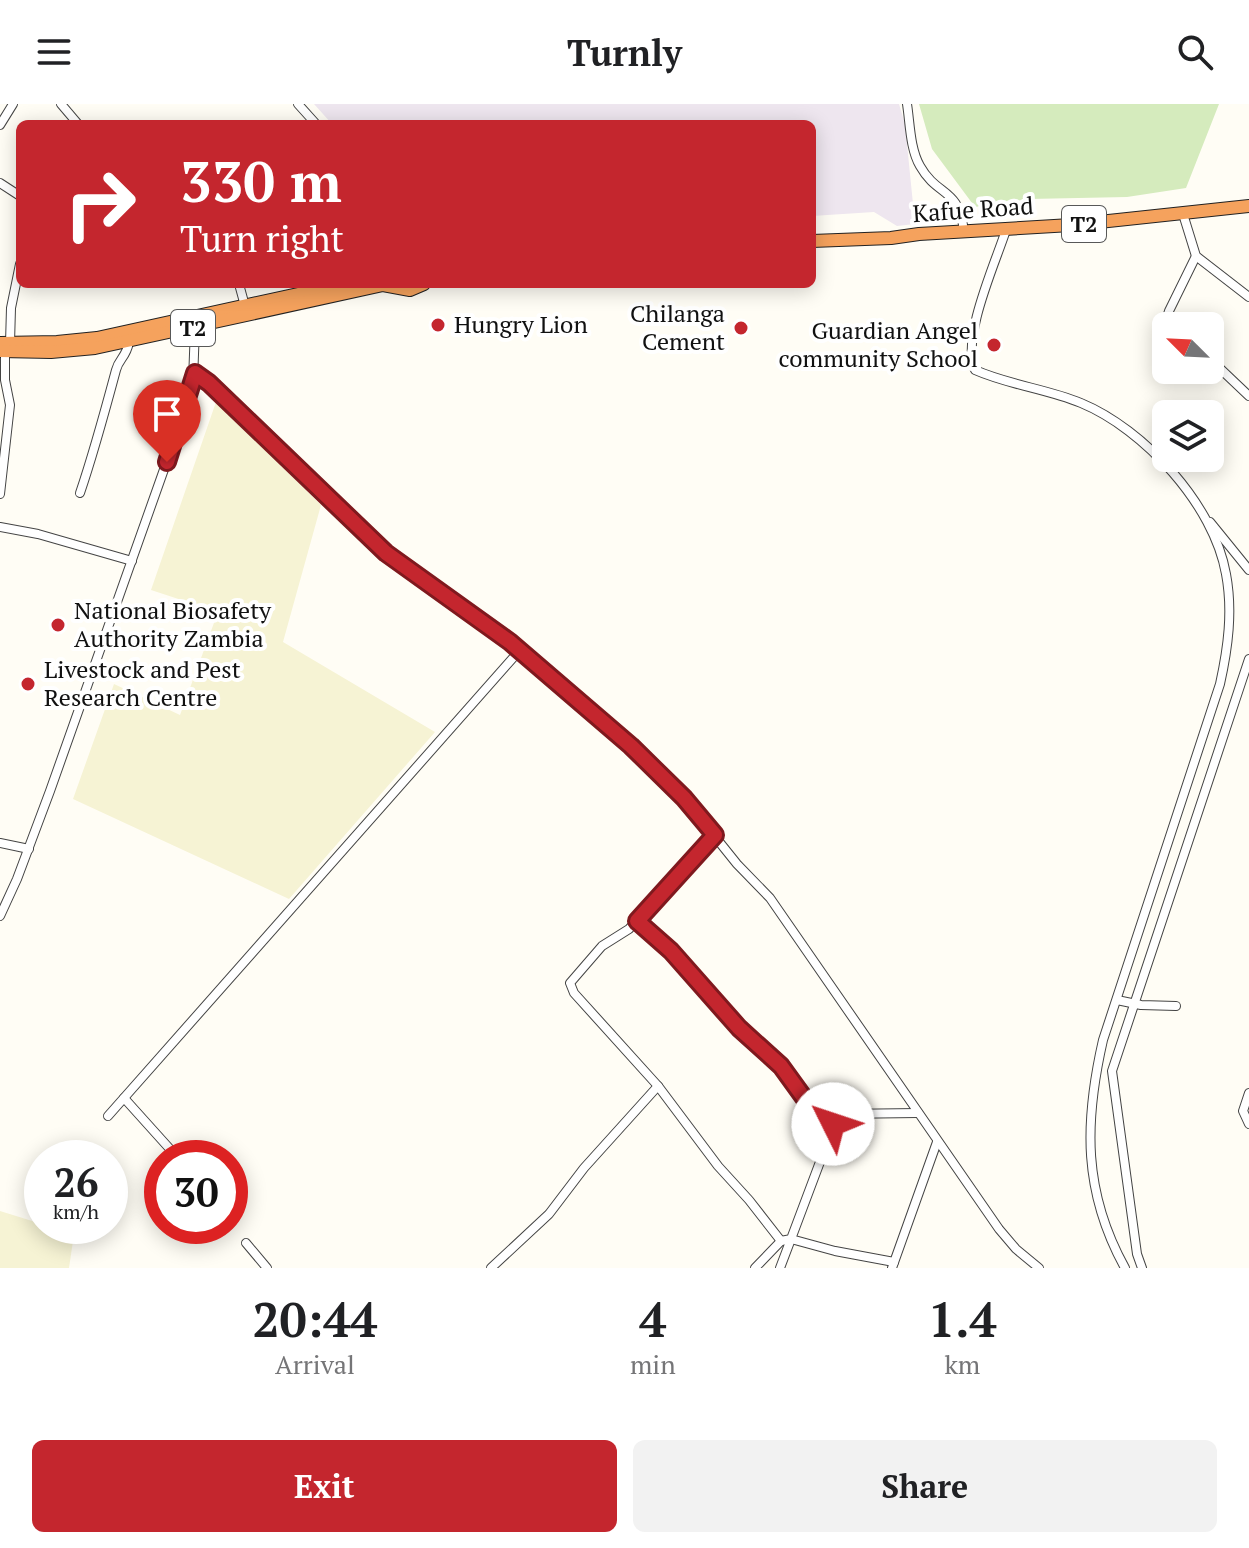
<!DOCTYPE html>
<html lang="en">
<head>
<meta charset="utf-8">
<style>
	:root { --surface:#fff; --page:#f2f2f2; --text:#202124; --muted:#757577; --accent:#c4262e }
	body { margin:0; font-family:"PT Serif",serif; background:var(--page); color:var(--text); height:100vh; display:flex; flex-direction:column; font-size:30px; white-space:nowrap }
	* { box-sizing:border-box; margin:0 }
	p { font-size:26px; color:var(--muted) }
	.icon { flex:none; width:44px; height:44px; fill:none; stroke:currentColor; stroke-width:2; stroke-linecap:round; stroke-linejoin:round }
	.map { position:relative; height:1164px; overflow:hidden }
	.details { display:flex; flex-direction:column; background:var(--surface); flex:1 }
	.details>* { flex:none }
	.top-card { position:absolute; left:16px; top:16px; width:800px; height:168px; border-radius:12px; box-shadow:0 4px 20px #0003; background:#c4262e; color:#fff; overflow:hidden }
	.needle { width:52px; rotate:294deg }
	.tools { position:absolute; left:1152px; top:208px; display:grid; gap:16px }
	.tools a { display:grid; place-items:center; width:72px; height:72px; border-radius:12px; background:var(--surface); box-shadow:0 4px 20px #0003; font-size:40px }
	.speed { position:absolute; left:24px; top:1036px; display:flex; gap:16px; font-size:40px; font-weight:700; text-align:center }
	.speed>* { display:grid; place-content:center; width:104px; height:104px; border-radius:50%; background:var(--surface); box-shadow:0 4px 20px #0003; line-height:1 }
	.speed small { font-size:20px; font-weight:400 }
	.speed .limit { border:12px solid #d22; background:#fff; color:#111 }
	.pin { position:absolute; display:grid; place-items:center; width:68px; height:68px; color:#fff; margin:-82px -34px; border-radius:50% 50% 50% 0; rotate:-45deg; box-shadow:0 0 8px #0007 }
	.pin .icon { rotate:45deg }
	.me { position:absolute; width:88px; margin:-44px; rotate:311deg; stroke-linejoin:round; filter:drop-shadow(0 0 6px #0008) }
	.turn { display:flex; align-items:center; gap:28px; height:168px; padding:0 32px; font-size:36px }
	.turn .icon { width:104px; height:104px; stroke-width:2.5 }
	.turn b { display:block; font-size:56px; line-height:68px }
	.eta { display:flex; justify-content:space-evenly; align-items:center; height:136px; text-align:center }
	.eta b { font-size:48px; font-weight:800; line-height:56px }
	.primary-button { display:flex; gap:16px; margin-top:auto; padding:16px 32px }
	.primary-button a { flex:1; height:92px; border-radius:12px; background:var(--accent); color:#fff; font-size:32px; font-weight:800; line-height:92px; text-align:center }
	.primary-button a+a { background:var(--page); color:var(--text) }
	header { display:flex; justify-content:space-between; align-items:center; height:104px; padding:0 32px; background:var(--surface); font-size:36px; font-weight:800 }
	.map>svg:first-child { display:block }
	.industrial { fill:#eee6ef }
	.farmland { fill:#f6f3d4 }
	.green { fill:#d5ebbd }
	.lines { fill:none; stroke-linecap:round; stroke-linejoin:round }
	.minor-casing { stroke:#444; stroke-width:10 }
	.highway-casing { stroke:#222; stroke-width:14 }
	.minor { stroke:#fff; stroke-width:8 }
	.highway { stroke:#f5a25d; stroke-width:12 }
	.route-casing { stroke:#7f191e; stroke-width:20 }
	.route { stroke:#c4262e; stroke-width:14 }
	.poi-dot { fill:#c4262e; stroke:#fff; stroke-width:3 }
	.labels { text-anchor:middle; stroke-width:8; stroke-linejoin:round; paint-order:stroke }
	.shield { fill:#fff; stroke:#585858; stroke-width:2 }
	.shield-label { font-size:22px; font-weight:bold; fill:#111 }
	.street-label { font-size:24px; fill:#111; stroke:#fff }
	.poi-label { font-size:24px; fill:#111; stroke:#fff; text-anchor:start }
</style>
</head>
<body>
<header><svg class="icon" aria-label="menu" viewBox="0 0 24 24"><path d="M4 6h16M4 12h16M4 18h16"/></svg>Turnly<svg class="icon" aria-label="search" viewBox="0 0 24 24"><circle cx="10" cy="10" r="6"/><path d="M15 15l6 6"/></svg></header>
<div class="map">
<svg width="1249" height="1164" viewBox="0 0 1249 1164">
	<rect width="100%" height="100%" fill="#fffdf5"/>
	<polygon class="industrial" points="314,0 899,0 905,20 915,120 897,122 874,108 812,112 812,20 332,20"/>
	<g class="farmland">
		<polygon points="216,298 321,401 283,538 435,628 289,795 73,695 114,580 180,611 218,508 151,486"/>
		<polygon points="0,1107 74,1130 69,1164 0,1164"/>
	</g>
	<polygon class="green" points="919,0 1219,0 1186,84 1127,93 1029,95 975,103 932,45"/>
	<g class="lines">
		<defs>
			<g id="minor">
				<polyline points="61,0 78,20"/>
				<polyline points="298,0 316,20"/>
				<path d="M907,0C910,19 910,45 920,62C938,94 959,82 964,128"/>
				<polyline points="0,21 13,0"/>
				<polyline points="0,79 20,92"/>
				<polyline points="1183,110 1196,152 1249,193"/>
				<path d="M1006,126C995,160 961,234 975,266C1009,281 1047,285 1081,299C1144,325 1214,401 1226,470C1233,507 1228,544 1220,580L1103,936C1084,1019 1083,1088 1125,1164"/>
				<polyline points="239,180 245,202"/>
				<polyline points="1173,222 1167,213 1169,207 1196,152"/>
				<polyline points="10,239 11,204 20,160"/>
				<polyline points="1210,255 1249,292"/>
				<polyline points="195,269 209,279 386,449 510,538 646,657 684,694 737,760 770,794 999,1125 1016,1145 1039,1164"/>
				<path d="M80,389C94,348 105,307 116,266C119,254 126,254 129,238"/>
				<polyline points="0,390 10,301 5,276 5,248"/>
				<polyline points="1210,418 1249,466"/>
				<polyline points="0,423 38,430 132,457"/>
				<polyline points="715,731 629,825 602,842 570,879 574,889 658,982 718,1062 749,1096 781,1137 791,1135 838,1010 918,1009"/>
				<polyline points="0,739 29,745"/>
				<polyline points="0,812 17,775 50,687 173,340 193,277 195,223"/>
				<polyline points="637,817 671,847 739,924 781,962 815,1009 833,1020"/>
				<polyline points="1117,896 1141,901 1176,902"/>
				<polyline points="1249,989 1243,1007 1249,1020"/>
				<polyline points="124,994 178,1054"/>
				<polyline points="108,1012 520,546"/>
				<polyline points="246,1139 267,1164"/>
				<polyline points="491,1164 549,1110 584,1064 658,982"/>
				<polyline points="755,1164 781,1137"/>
				<polyline points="780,1164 791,1135 835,1147 894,1158"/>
				<polyline points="892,1164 937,1038"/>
				<polyline points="1142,1164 1137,1150 1112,967 1249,555"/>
			</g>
			<g id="highway">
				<polyline points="812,137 891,134 919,130 1071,121 1249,102"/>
				<polyline points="0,239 57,238 97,234 344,180"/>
				<polyline points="0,247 51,248 95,244 383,181 410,186 424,180"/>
			</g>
		</defs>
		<use href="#minor" class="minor-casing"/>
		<use href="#highway" class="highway-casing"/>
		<use href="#minor" class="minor"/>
		<use href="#highway" class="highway"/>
	</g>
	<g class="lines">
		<defs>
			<polyline id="route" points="167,358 195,269 209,279 386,449 510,538 631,642 684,694 715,731 637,817 671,847 739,924 781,962 815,1009 833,1020"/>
		</defs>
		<use href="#route" class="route-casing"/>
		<use href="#route" class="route"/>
	</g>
	<g class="poi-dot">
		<circle cx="438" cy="221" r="8"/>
		<circle cx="741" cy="224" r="8"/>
		<circle cx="994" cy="241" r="8"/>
		<circle cx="58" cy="521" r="8"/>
		<circle cx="28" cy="580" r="8"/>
	</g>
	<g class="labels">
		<g class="shield">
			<rect x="1062" y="102" width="44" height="36" rx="6"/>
			<rect x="171" y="206" width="44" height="36" rx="6"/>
		</g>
		<g class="shield-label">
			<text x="1084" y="128">T2</text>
			<text x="193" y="232">T2</text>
		</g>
		<g class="street-label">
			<text transform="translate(973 106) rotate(-4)" y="8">Kafue Road</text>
		</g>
		<g class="poi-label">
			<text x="725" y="218" text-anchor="end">Chilanga<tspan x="725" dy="28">Cement</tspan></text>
			<text x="454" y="229">Hungry Lion</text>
			<text x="978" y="235" text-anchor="end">Guardian Angel<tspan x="978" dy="28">community School</tspan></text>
			<text x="74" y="515">National Biosafety<tspan x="74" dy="28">Authority Zambia</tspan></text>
			<text x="44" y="574">Livestock and Pest<tspan x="44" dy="28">Research Centre</tspan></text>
		</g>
	</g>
</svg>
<div class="tools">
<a><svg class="needle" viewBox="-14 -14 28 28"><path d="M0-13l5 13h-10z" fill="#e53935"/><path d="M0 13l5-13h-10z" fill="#757577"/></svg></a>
<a><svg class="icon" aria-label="layers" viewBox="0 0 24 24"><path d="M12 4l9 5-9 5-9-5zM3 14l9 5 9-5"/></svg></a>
</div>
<div class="speed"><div>26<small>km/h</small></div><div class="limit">30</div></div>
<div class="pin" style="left:167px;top:358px;background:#d93025"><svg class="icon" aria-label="arrive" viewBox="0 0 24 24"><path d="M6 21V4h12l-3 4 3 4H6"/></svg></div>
<svg class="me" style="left:833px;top:1020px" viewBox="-20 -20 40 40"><circle r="19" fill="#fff"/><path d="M0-13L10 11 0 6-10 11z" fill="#c4262e"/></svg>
<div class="top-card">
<div class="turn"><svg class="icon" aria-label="right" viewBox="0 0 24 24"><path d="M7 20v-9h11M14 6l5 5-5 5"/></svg><div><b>330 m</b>Turn right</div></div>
</div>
</div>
<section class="details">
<div class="eta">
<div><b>20:44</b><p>Arrival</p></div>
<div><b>4</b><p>min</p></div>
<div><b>1.4</b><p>km</p></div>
</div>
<div class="primary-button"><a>Exit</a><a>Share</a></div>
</section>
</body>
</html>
